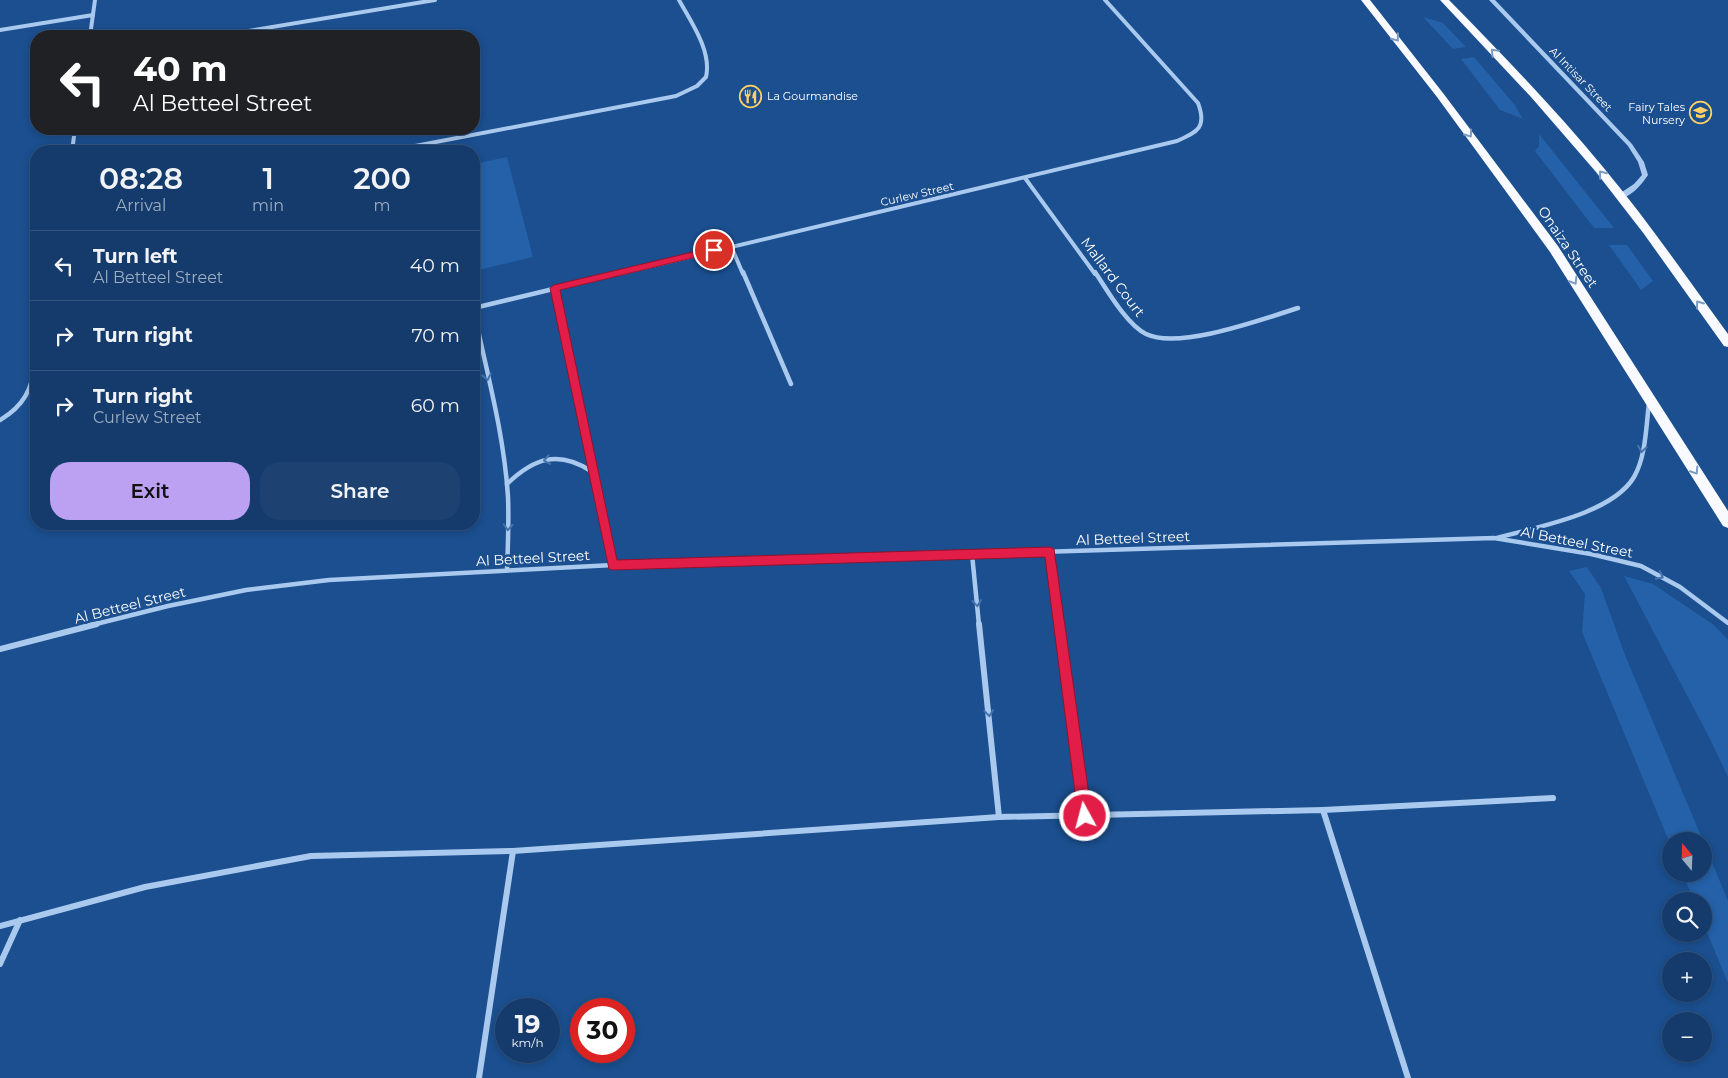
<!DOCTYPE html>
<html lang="en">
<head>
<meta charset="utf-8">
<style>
	:root { --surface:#143b6b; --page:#1d4271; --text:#f1f3f6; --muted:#9dadc1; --line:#33557e; --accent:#bca0f2 }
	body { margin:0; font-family:Montserrat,sans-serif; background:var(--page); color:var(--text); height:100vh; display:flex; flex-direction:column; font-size:19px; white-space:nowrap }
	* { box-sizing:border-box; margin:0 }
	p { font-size:16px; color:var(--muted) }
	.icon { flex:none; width:28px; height:28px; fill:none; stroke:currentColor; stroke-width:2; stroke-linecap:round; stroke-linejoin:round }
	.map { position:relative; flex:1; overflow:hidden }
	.side { position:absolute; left:30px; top:145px; width:450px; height:385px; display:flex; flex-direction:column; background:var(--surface); border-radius:20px; box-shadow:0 2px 8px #0003,0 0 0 1px var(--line) }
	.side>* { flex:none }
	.hud { position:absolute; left:30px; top:30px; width:450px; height:105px; border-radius:20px; box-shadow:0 2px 8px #0003,0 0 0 1px var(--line); background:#202124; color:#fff; overflow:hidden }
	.needle { width:32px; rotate:341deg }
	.buttons { position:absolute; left:1662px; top:832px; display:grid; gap:10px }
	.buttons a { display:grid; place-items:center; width:50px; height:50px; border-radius:50%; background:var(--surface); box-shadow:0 2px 8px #0003,0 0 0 1px var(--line); font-size:25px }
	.speed { position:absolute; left:495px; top:998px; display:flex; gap:10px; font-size:25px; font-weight:700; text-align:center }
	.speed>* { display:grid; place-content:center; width:65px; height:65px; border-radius:50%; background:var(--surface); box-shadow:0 2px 8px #0003,0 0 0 1px var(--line); line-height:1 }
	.speed small { font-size:12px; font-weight:400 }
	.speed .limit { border:8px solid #d22; background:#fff; color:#111 }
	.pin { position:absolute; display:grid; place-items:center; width:42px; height:42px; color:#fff; margin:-21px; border:2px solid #fff; border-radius:50%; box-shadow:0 1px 5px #0007 }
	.me { position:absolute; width:55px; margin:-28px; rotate:353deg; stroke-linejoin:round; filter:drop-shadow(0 0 4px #0008) }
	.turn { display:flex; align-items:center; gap:18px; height:105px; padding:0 20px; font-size:22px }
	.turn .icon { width:65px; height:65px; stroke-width:2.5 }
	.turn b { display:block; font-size:35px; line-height:42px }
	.eta { display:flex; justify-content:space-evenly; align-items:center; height:85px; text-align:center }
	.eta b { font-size:30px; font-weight:600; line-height:35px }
	.action { display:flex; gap:10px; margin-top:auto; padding:10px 20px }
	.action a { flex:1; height:58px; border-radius:20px; background:var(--accent); color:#111; font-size:20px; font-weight:600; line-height:58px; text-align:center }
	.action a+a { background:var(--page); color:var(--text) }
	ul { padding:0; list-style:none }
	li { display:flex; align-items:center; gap:15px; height:70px; padding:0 20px; border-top:1px solid var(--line) }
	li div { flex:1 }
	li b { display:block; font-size:19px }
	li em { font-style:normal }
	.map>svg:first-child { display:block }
	.green { fill:#2461a8 }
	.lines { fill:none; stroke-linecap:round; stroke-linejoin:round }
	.minor-far2 { stroke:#a9c9ee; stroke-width:4 }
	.minor-far1 { stroke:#a9c9ee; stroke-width:4.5 }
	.minor { stroke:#a9c9ee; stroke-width:6 }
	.tertiary { fill:#a9c9ee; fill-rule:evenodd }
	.trunk { fill:#f8faff; fill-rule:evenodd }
	.oneway { stroke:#7e9cc1 }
	.oneway2 { stroke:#4674ac }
	.route { fill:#e11d48; stroke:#92132f }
	.labels { text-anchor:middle; stroke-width:5; stroke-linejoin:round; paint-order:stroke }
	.far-street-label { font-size:11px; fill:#fff; stroke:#1b4f8f }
	.far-poi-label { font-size:11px; fill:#fff; stroke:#1b4f8f; text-anchor:start }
	.street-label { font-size:14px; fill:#fff; stroke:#1b4f8f }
</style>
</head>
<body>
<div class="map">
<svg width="1728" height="1078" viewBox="0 0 1728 1078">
	<rect width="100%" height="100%" fill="#1b4f8f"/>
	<g class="green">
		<polygon points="1423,17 1443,23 1466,47 1453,49"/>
		<polygon points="1474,57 1514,104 1523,119 1500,110 1461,59"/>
		<polygon points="1539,134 1614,228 1594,228 1535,151 1539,146"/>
		<polygon points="507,157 533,257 474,271 474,164"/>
		<polygon points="1609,245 1627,245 1653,281 1641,290"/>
		<polygon points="1587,567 1601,588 1625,655 1703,841 1671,841 1671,846 1582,632 1585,594 1569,571"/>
		<polygon points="1624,576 1653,584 1714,625 1728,640 1728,777 1709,737"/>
		<polygon points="1704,843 1728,901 1728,983 1704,925 1704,901 1694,901 1683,874 1704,874"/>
	</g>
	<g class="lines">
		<g class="minor-far2">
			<polyline points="0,30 93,15"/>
			<polyline points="90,36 95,0"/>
			<polyline points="218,36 435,0"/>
			<polyline points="72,151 75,129"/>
			<path d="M389,151L676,96L697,86L706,77C712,51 691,22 679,0"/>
			<polyline points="1025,178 1095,274"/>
			<polyline points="731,246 743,274"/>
			<path d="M618,274L1177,141C1198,132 1207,127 1198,103L1105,0"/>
		</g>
		<g class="minor-far1">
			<polyline points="743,272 791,384"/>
			<path d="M1095,272C1107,290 1127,325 1146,334C1179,350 1263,319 1298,308"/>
			<polyline points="554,288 613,565"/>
			<polyline points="474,308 624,272"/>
			<path d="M474,312C487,373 504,434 508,497C509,521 508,546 507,570"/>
			<path d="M0,420C24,406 32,389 36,362"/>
			<path d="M507,484C534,458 558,450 591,471"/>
			<path d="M1497,538C1536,527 1612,514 1634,477C1646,456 1646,427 1649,403"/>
			<polyline points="1050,552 1060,625"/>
			<polyline points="972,554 979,625"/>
			<polyline points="92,625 168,606 246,590 329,580 613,565 1494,538 1591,554 1641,566 1680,587 1728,623"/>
		</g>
		<g class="minor">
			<polyline points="979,624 999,817"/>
			<polyline points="1060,624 1085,816"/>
			<polyline points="0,649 97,624"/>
			<polyline points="1323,810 1553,798"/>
			<polyline points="0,926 145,887 311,856 513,851 999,817 1323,810 1408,1078"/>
			<polyline points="0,964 20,920"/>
			<polyline points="479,1078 513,851"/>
		</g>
		<path class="tertiary" d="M1489,0H1495L1632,144L1644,162L1648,175C1642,184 1631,198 1619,198V194L1634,184L1642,175L1638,162L1628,146Z"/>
		<g class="trunk">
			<polygon points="1361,0 1370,0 1443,93 1558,246 1728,511 1728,528 1723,526 1550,252 1437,97"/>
			<path d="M1440,0H1449C1502,54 1555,109 1603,167C1648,221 1687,278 1728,334V347L1724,346L1644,234L1596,172L1531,97Z"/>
		</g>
	</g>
	<defs><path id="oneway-chevron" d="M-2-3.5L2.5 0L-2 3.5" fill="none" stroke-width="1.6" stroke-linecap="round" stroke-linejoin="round" transform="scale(1.25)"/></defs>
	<g class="oneway">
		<use href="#oneway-chevron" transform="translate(1396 38) rotate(52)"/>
		<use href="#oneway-chevron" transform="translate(1494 52) rotate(-134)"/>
		<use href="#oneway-chevron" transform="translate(1469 134) rotate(54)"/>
		<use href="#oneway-chevron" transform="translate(1602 174) rotate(-129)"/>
		<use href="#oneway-chevron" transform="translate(1574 281) rotate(58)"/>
		<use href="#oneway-chevron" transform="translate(1699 304) rotate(-126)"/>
		<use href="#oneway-chevron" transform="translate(1695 471) rotate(57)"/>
	</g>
	<g class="oneway2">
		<use href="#oneway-chevron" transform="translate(487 377) rotate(78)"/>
		<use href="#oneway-chevron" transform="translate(1642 449) rotate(99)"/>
		<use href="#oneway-chevron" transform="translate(547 460) rotate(170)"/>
		<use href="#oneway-chevron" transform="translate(508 527) rotate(93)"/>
		<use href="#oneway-chevron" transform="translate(1660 576) rotate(28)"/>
		<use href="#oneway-chevron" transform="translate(977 603) rotate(84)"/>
		<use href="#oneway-chevron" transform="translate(989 713) rotate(84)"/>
	</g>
	<polygon class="route" points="714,247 717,248 717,252 560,290 617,560 1050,547 1054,549 1092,816 1090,820 1085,822 1080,820 1078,816 1045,557 613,570 609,569 550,288 554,285"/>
	<defs>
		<symbol id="restaurant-ring" viewBox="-11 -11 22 22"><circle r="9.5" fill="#1b4f8f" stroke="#ffd166" stroke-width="1.5"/><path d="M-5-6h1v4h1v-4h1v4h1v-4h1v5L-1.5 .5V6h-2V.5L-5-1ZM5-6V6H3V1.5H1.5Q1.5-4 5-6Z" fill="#ffd166"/></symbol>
		<symbol id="school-ring" viewBox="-11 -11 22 22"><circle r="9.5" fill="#1b4f8f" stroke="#ffd166" stroke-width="1.5"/><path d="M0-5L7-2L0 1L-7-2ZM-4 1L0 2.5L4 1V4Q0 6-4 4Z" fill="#ffd166"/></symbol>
	</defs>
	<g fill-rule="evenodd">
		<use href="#restaurant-ring" x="738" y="84" width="25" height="25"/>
		<use href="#school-ring" x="1688" y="100" width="25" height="25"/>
	</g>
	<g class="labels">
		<g class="far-street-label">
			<text transform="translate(1581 79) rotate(46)" y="4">Al Intisar Street</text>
			<text transform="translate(917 194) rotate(-13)" y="4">Curlew Street</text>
		</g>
		<g class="far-poi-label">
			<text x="767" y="100">La Gourmandise</text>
			<text x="1685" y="111" text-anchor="end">Fairy Tales<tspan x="1685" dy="13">Nursery</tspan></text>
		</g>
		<g class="street-label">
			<text transform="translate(1568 247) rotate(56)" y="5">Onaiza Street</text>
			<text transform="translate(1113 277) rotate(53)" y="5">Mallard Court</text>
			<text transform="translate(1133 538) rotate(-2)" y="5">Al Betteel Street</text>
			<text transform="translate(1577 542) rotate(11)" y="5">Al Betteel Street</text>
			<text transform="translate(533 558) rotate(-3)" y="5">Al Betteel Street</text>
			<text transform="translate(130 605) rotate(-14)" y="5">Al Betteel Street</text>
		</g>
	</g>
</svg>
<div class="buttons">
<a><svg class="needle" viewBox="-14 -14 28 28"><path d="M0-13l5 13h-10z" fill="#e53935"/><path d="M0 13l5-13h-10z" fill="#9dadc1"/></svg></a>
<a><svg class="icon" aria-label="search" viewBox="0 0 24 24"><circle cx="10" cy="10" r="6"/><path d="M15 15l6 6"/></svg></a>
<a>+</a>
<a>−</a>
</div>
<div class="speed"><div>19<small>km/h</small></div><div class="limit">30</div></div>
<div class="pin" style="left:714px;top:250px;background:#d93025"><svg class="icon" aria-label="arrive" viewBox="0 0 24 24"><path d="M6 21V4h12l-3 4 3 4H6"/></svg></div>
<svg class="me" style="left:1085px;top:816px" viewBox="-20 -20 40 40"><circle r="17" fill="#e11d48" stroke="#fff" stroke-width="3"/><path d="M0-11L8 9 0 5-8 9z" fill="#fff"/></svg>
<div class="hud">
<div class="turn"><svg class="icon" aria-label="left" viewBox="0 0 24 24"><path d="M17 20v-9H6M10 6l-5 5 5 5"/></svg><div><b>40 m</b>Al Betteel Street</div></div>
</div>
<section class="side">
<div class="eta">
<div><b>08:28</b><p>Arrival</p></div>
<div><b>1</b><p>min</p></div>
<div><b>200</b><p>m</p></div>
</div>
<ul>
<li><svg class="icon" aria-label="left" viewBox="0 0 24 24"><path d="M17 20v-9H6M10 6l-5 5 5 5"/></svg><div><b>Turn left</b><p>Al Betteel Street</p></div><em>40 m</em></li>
<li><svg class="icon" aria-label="right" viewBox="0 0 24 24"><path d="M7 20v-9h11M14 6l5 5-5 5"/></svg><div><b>Turn right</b></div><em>70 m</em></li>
<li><svg class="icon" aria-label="right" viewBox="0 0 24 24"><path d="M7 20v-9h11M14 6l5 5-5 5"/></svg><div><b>Turn right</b><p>Curlew Street</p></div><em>60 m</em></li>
</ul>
<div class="action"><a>Exit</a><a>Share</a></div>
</section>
</div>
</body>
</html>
